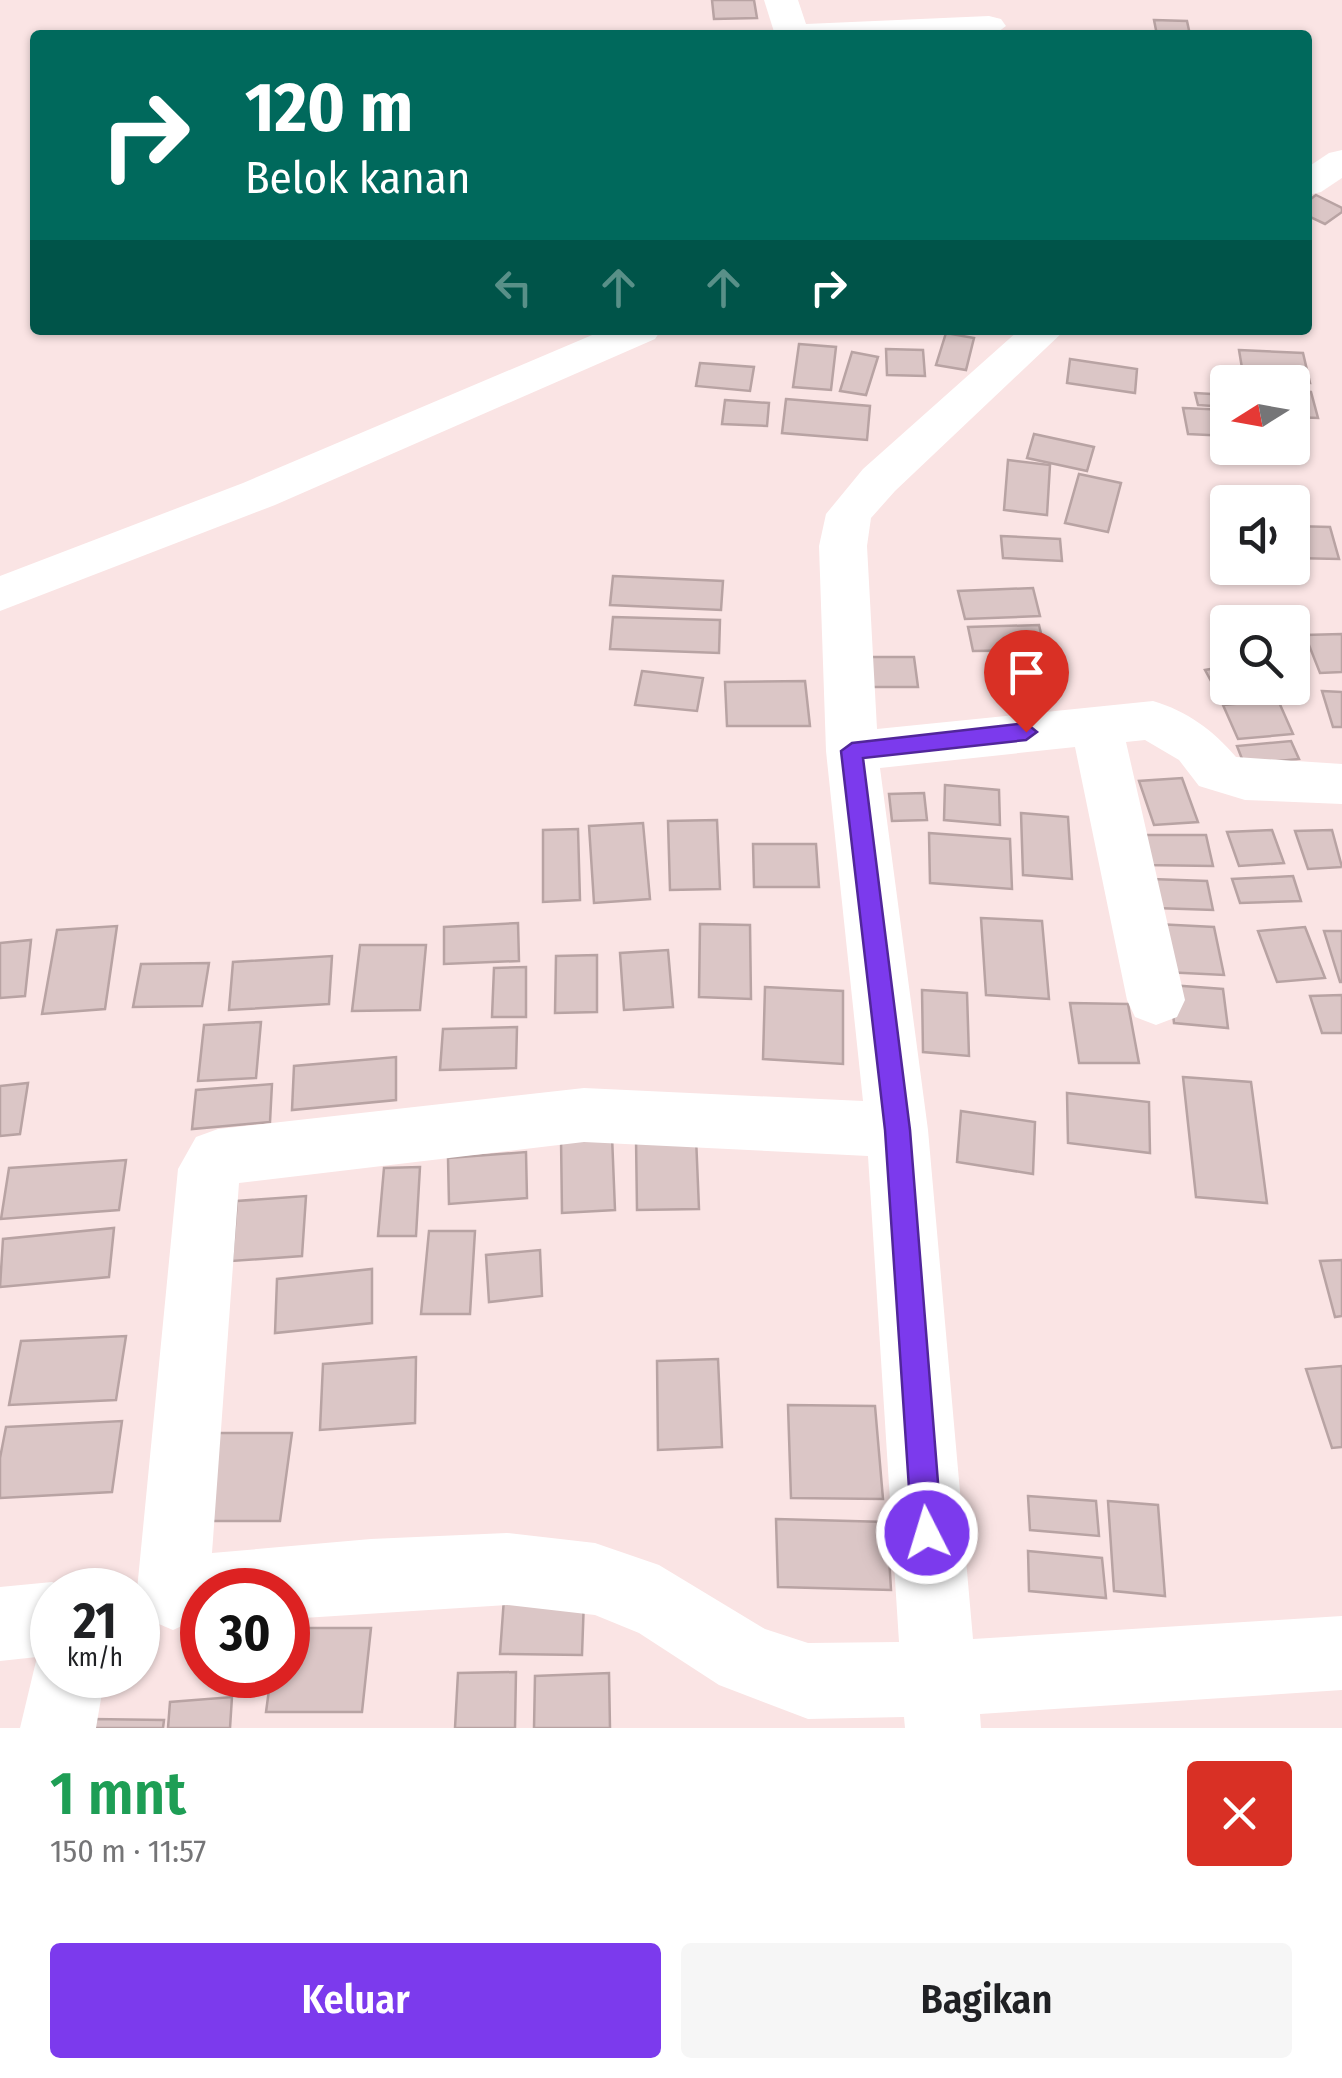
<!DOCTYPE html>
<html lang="id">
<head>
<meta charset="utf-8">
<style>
	:root { --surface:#fff; --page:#f6f6f6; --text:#202124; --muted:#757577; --accent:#7c3aed }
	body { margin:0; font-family:"Fira Sans Condensed",sans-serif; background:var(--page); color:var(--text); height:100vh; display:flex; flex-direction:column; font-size:38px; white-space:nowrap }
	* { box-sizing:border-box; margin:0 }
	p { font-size:32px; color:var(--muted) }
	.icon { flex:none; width:55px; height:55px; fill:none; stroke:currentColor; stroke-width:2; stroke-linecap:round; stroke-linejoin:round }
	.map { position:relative; height:1728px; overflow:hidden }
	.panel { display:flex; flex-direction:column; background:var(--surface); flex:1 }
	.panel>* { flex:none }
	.top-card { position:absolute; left:30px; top:30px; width:1282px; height:305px; border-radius:10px; box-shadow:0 2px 8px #0004; background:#00695c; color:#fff; overflow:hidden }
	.needle { width:65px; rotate:259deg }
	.fabs { position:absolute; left:1210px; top:365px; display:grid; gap:20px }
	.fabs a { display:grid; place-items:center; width:100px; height:100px; border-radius:10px; background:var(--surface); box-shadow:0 2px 8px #0004; font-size:50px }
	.speed { position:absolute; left:30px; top:1568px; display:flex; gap:20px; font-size:50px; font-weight:700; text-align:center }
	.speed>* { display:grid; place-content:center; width:130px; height:130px; border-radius:50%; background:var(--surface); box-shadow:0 2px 8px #0004; line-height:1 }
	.speed small { font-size:25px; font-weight:400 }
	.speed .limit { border:15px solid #d22; background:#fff; color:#111 }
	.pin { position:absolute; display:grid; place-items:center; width:85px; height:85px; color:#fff; margin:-102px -42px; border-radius:50% 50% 50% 0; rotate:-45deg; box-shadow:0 0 10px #0007 }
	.pin .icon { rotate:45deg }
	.me { position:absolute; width:110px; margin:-55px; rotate:355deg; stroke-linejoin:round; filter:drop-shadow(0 0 8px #0008) }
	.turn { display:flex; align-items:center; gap:35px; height:210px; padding:0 50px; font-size:45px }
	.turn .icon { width:130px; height:130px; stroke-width:2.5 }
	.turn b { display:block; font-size:70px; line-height:85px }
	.lanes { display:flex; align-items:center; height:95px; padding:0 50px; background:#0003; justify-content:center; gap:50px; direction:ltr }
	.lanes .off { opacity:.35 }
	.round { display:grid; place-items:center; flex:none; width:105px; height:105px; border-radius:10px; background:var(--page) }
	.overview { display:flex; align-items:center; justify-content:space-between; height:170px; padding:0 50px }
	h1 { font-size:60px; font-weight:600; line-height:75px; color:#1e9e55 }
	.primary-button { display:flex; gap:20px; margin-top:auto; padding:20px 50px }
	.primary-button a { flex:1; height:115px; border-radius:10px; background:var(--accent); color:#fff; font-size:40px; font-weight:600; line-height:115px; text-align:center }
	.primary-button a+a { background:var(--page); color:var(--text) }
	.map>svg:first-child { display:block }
	.building { fill:#dbc6c6; stroke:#b8a3a3; stroke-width:2.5 }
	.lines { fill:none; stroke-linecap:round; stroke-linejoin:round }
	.minor { fill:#fff; fill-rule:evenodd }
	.route { fill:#7c3aed; stroke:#51269a; stroke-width:2.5 }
</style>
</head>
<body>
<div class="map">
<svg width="1342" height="1728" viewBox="0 0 1342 1728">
	<rect width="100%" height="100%" fill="#fae4e4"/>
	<g class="building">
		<polygon points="712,0 754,0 757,18 714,19"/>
		<polygon points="1154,20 1187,21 1190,35 1157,35"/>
		<polygon points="1316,195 1342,208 1342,212 1325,224 1308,216 1308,201"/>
		<polygon points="946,333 974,338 966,370 936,365"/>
		<polygon points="799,344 836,347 831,390 793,387"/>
		<polygon points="886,349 923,350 925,376 887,375"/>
		<polygon points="1239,350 1303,353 1310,383 1244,380"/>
		<polygon points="852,352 878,357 866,395 840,391"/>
		<polygon points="1070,359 1137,369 1135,393 1067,383"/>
		<polygon points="700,363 754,367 750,391 696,386"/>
		<polygon points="1292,391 1311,392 1318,418 1292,417"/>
		<polygon points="1195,393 1228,395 1228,407 1198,405"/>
		<polygon points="786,399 870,406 867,440 782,433"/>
		<polygon points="725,400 769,403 767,426 722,424"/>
		<polygon points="1183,408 1228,410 1228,436 1188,434"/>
		<polygon points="1034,434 1094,447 1087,471 1027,458"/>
		<polygon points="1008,460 1050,465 1047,515 1004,510"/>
		<polygon points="1079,474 1121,483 1108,532 1065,523"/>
		<polygon points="1292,526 1330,527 1339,559 1292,558"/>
		<polygon points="1001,536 1060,539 1062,561 1003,558"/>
		<polygon points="613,576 723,581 721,610 610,605"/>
		<polygon points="1033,588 1040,616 965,619 958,591"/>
		<polygon points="613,617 720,620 719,653 610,649"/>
		<polygon points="1039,625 1045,650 973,651 968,627"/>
		<polygon points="1342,634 1342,672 1320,673 1305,635"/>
		<polygon points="869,657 914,657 918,687 873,687"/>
		<polygon points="1228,666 1228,688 1244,688 1217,692 1205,670"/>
		<polygon points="642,671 703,678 697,711 635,705"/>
		<polygon points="805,681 810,726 727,726 725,682"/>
		<polygon points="1322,691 1342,692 1342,727 1333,727"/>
		<polygon points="1278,700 1293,734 1238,739 1223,705"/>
		<polygon points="1291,741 1299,759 1244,764 1237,746"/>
		<polygon points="1182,778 1198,822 1154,825 1139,781"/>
		<polygon points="945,785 999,790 1000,825 944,820"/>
		<polygon points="924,793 927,820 892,821 889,794"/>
		<polygon points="1021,813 1068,817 1072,879 1023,875"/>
		<polygon points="717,820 720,889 670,890 668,821"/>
		<polygon points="643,823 650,899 594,903 589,826"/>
		<polygon points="578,829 580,900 543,902 543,830"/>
		<polygon points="1272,830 1284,863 1239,866 1227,832"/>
		<polygon points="1332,830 1342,867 1308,869 1295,831"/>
		<polygon points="929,833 1010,839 1012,889 930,883"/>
		<polygon points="1136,835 1206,835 1213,866 1142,865"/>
		<polygon points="753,844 816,844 819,887 754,887"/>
		<polygon points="1293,876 1301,901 1240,903 1232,879"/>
		<polygon points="1151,879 1207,881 1213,910 1155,908"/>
		<polygon points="981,918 1042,921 1049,999 986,995"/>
		<polygon points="518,923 519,961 444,964 444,927"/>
		<polygon points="700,924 750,925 751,999 699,997"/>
		<polygon points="1156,924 1214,927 1224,975 1164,972"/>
		<polygon points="117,926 105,1009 42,1014 57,930"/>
		<polygon points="1305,927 1325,978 1277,982 1258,931"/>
		<polygon points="1324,931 1342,931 1342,982 1340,982"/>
		<polygon points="31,940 25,996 0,998 0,943"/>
		<polygon points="360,945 426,945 420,1010 352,1011"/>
		<polygon points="668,950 673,1007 624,1010 620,953"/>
		<polygon points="597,955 597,1012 555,1013 556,956"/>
		<polygon points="332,956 329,1004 229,1010 233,962"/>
		<polygon points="209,963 202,1006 133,1007 141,964"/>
		<polygon points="526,967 526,1017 492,1017 494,968"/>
		<polygon points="1170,985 1223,989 1228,1028 1174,1023"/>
		<polygon points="765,987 843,991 843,1064 763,1059"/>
		<polygon points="922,990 967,993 969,1056 923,1052"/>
		<polygon points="1342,995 1342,1033 1322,1033 1310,996"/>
		<polygon points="1070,1003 1128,1004 1139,1063 1079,1063"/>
		<polygon points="261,1022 256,1078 198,1081 204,1025"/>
		<polygon points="517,1027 516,1068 440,1070 443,1029"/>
		<polygon points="396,1057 396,1100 292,1110 294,1066"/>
		<polygon points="1183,1077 1251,1082 1267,1203 1196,1197"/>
		<polygon points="28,1083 20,1134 0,1136 0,1086"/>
		<polygon points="272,1084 270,1122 192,1129 196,1090"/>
		<polygon points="1067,1093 1149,1102 1150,1153 1068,1143"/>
		<polygon points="961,1111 1035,1122 1033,1174 957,1162"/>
		<polygon points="612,1136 615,1210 562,1213 561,1138"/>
		<polygon points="696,1137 699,1209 637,1210 636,1138"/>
		<polygon points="526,1152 527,1198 449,1204 448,1158"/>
		<polygon points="126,1160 119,1210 1,1219 9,1168"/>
		<polygon points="420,1167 416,1236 378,1236 384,1168"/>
		<polygon points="306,1196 302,1256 232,1261 237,1201"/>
		<polygon points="114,1228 109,1277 0,1287 3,1239"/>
		<polygon points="429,1231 475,1231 470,1314 421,1314"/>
		<polygon points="540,1250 542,1296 489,1302 486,1255"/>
		<polygon points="1342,1260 1342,1316 1335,1317 1320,1261"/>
		<polygon points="372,1269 372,1323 275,1333 277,1279"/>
		<polygon points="126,1336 116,1400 9,1405 21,1341"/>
		<polygon points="416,1357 415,1423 320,1430 323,1364"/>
		<polygon points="718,1359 722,1447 658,1450 657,1361"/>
		<polygon points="1342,1366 1342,1447 1332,1448 1306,1369"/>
		<polygon points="788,1405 875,1406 883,1499 791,1498"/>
		<polygon points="122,1421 112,1492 0,1498 0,1458 6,1427"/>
		<polygon points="211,1433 292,1433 280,1521 196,1521"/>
		<polygon points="1028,1496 1096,1501 1099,1536 1030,1530"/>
		<polygon points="1108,1501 1158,1505 1165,1596 1114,1591"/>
		<polygon points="776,1519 887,1522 891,1590 778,1587"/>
		<polygon points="1028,1551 1102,1558 1106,1598 1029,1591"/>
		<polygon points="504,1598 584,1599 582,1655 500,1654"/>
		<polygon points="288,1628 371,1628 362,1712 266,1712 271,1675 288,1675"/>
		<polygon points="516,1672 515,1728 455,1728 458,1673"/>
		<polygon points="609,1673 610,1728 534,1728 535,1676"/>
		<polygon points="232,1697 230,1728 168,1728 170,1702"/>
		<polygon points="91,1719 164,1720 163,1728 90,1728"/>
	</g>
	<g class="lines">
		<g class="minor">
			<polygon points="764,0 798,0 806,24 989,16 1001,19 1006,26 994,35 775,35"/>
			<polygon points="1342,150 1342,178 1321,192 1308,195 1308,167 1329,153"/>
			<polygon points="604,330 661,330 655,339 275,505 0,611 0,576 243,483"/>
			<path d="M1019,330H1065L895,491L871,518L867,546L877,729L1153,701C1187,711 1213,730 1236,757L1342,764V804L1245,800L1199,786L1179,760L1145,740L1126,742L1185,1000L1177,1017L1156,1025L1135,1017L1127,1000L1075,747L880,768L928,1130L973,1639L1342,1616V1690L980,1714L981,1728H905L904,1717L808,1719L719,1685L639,1633L595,1615L507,1605L288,1619V1590H202V1625L193,1621L173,1630L147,1619L137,1590L178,1169L196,1137L218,1129L584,1088L863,1101L826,751L819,546L826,514L863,469ZM584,1142L868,1156L899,1642L808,1643L765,1629L659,1565L595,1543L507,1533L371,1539L212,1553L239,1183Z"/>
			<polygon points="52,1582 71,1590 52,1590 52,1675 105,1675 96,1728 20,1728 37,1657 0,1661 0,1587"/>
		</g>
	</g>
	<polygon class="route" points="1026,723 1037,732 1026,740 863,758 910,1130 942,1533 937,1543 927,1548 917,1543 912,1533 885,1130 841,751 852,743"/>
</svg>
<div class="fabs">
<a><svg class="needle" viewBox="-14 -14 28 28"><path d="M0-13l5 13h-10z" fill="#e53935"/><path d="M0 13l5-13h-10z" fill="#757577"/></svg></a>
<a><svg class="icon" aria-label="sound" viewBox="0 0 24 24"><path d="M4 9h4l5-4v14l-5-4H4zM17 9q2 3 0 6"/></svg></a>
<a><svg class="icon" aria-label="search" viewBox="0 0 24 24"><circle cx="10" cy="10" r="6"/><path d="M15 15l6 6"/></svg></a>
</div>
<div class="speed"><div>21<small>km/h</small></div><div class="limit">30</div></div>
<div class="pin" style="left:1026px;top:732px;background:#d93025"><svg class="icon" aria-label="arrive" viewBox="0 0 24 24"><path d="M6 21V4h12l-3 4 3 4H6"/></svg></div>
<svg class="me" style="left:927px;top:1533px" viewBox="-20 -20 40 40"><circle r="17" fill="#7c3aed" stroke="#fff" stroke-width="3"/><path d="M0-11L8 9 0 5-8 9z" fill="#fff"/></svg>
<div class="top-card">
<div class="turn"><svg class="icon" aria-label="right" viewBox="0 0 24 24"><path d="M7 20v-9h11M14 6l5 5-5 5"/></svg><div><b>120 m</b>Belok kanan</div></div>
<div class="lanes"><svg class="icon off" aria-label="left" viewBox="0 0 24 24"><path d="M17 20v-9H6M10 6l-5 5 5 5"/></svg><svg class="icon off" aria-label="ahead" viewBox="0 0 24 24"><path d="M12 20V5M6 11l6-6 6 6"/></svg><svg class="icon off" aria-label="ahead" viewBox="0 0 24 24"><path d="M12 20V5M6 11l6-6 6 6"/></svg><svg class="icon" aria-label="right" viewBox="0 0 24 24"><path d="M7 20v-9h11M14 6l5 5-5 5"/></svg></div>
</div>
</div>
<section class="panel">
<div class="overview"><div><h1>1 mnt</h1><p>150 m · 11:57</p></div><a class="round" style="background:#d93025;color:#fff"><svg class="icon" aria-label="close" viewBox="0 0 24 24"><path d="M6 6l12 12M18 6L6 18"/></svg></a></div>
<div class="primary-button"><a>Keluar</a><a>Bagikan</a></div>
</section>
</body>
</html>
